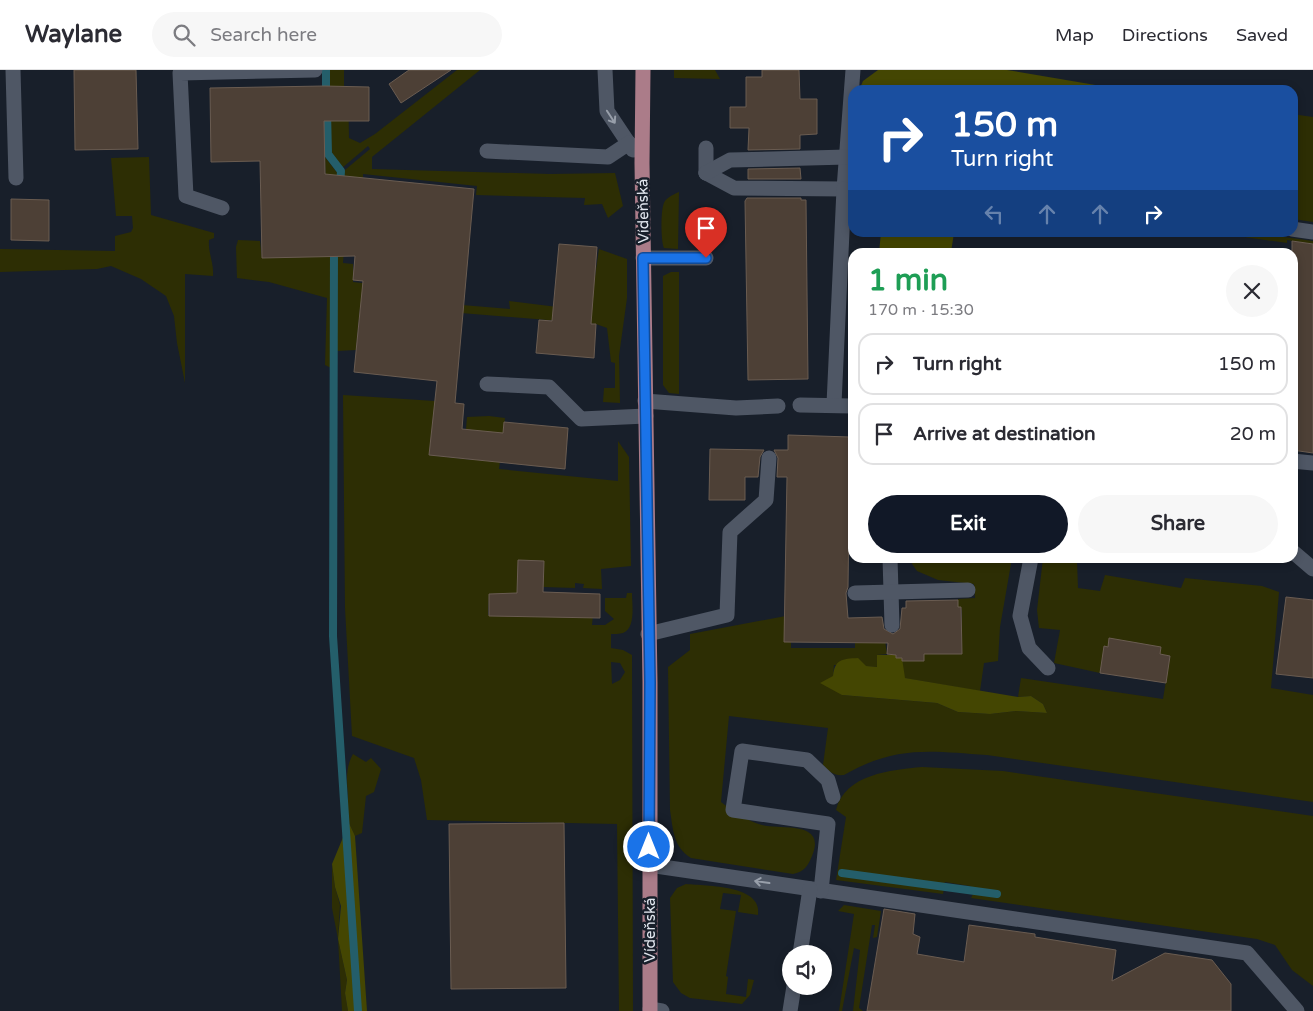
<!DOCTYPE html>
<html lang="en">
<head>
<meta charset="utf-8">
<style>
	:root { --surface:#fff; --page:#f7f7f7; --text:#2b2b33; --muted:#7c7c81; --line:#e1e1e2; --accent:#111827 }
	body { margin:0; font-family:"Varela Round",sans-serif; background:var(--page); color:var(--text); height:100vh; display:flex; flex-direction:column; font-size:19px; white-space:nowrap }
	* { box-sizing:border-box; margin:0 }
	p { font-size:16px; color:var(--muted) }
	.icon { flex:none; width:28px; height:28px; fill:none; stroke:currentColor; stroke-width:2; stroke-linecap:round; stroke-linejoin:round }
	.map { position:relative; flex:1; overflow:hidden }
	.sheet { position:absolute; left:848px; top:178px; width:450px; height:315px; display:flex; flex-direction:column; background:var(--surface); border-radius:15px; box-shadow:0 2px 8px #0003 }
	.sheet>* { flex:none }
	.hud { position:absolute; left:848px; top:15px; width:450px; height:152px; border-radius:15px; box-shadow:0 2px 8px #0003; background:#1a4fa0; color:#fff; overflow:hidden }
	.buttons { position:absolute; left:782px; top:875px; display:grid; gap:10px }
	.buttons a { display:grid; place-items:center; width:50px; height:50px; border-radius:50%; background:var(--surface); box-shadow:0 2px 8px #0003; font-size:25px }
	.pin { position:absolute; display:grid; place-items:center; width:42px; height:42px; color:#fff; margin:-51px -21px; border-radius:50% 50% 50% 0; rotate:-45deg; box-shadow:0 0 5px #0007 }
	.pin .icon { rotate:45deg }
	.me { position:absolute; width:55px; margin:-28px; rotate:0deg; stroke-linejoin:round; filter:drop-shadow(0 0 4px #0008) }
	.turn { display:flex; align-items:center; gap:18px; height:105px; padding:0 20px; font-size:22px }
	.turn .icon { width:65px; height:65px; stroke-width:2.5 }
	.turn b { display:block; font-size:35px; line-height:42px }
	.lanes { display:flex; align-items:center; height:48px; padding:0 20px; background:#0003; justify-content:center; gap:25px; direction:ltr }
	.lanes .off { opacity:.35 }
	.round { display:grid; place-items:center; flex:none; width:52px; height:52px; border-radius:26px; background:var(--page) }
	.head { display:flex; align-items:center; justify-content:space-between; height:85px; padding:0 20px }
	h1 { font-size:30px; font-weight:700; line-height:38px; color:#1e9e55 }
	.button { display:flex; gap:10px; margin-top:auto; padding:10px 20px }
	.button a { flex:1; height:58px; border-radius:30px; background:var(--accent); color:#fff; font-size:20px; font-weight:700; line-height:58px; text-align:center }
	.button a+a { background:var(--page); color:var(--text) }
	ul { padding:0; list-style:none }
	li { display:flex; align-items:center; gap:15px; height:62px; margin:0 10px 8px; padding:0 10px; border:2px solid var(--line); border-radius:15px }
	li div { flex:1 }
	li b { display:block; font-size:19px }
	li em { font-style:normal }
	header { display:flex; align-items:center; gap:30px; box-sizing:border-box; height:70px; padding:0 25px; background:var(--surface); border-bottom:1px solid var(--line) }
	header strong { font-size:24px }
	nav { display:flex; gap:28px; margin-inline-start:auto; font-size:18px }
	.search { width:350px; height:45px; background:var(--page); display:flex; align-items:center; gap:12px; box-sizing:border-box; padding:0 18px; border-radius:28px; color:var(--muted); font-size:19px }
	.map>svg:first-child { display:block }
	.green { fill:#2d2e04; fill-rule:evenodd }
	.forest { fill:#444602 }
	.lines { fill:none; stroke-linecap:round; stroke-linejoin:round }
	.stream { stroke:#245e6a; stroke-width:8 }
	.building { fill:#4d4036; stroke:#6a5c51 }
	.minor { stroke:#4f5765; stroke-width:15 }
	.major { stroke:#ab7c89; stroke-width:15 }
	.oneway { stroke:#989faa }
	.route-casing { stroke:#114b97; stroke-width:12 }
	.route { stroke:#1a73e8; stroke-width:9 }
	.labels { text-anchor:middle; stroke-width:5; stroke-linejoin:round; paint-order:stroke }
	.street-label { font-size:15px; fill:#e2e7ef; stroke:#181f2a }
</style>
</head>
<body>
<header>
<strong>Waylane</strong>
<div class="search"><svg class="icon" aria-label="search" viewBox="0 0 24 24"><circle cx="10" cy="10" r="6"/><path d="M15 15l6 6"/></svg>Search here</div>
<nav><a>Map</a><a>Directions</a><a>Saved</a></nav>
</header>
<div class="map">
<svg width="1313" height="941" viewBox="0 0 1313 941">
	<rect width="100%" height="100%" fill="#181f2a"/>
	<g class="green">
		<polygon points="328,0 344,0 344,17 348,17 349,68 360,73 375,64 457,0 480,0 372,87 372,99 550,104 615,103 623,136 608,148 602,134 584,135 585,128 476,125 477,116 363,104 363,108 353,107 348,125 343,193 353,194 353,212 439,222 438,233 510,239 509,231 590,241 599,179 627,189 627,228 619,286 620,333 603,332 604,318 615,318 615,293 611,292 607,258 596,254 424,240 423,244 360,238 356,280 337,281 337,301 325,295 327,228 269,212 237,208 236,177 238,170 260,171 262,188 328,185 325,87 339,105 370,79 368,76 342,98 331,85"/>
		<polygon points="674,0 715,0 720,9 674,8"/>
		<polygon points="1292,44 1313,47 1313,152 1293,149"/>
		<path d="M149,87L151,145L214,163V168L209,170C208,183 214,193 213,206L185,204V313L177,273L174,246L166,226L141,209L111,196L97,199L0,202V179L115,181V166L131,162L133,158L132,146H116L111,88Z"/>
		<path d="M679,122L678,179L664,178C661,172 660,137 665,131C668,127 674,124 679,122Z"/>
		<polygon points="1216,163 1256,163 1313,171 1313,174 1287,170 1287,173"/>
		<polygon points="671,202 679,202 679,324 669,323 663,315 663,206"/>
		<path d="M343,325L435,331L429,385L473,390L477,361L466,359L467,347L489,346L505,348L499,399L618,411V371L629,387L631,496L601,499L602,519L583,518L584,514L575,513V518L543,517L544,491L518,490L517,523L489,524L488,545H593L592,555H605L614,549L605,541V528H626L627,523H632C632,534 636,558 623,563C620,564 614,564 611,564V578L623,580L632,585L633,941H619L617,754L427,750L421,710L414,688L352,666L345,538ZM611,592L620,593L625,602L620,610L612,614Z"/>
		<polygon points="908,488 1012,488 1000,557 998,591 984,593 980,621 904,608 902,591 924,591 924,583 962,584 962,543 961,537 958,537 958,529 975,528 974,514 938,510 917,501"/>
		<path d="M1043,488L1077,491L1078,518L1100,521L1105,505L1181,518L1185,508L1262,516L1279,522L1271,618L1313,625V732L987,685C930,681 896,675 844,705C834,706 830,702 823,695L828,658L729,646L721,732C733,741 747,751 762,755C781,760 827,750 812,786C808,796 804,802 793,804L691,788C673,777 673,759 670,740L668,597L690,580V564L791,545V578H855V573L885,571L887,584L877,585L878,597L834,595L833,606L842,625L937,633L958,642L990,644L1016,641L1047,643L1043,634L1031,626L1018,627L1021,608L1163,629L1170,586L1104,576L1100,603L1054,593L1060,560L1039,558L1037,540Z"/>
		<path d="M353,684L366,692L371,688L381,699L374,722L366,726L362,763L355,766C351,757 346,748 346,739C346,735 348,731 348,727C347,710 345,699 353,684Z"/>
		<path d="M922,697L1003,701L1313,746V916L1292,900L1275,875L1257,869L971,828L974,822L970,816L945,812L943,824L836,810L846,747L836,740C845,704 891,700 922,697Z"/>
		<polygon points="332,794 335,817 340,835 338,869 347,910 345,923 348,941 342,941 338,869 332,838"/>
		<path d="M686,814C707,816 763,815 758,845L738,842L741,825L723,823L720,839L736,841L726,906L728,907L726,924L746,927L748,909L754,910L750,925L742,934L690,928L681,923L673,912L670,828L677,818Z"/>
		<polygon points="844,835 881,841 877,867 873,868 875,855 872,855 859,938 863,941 853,941 860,880 854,878 842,941 839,941 854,844 838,841"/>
	</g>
	<g class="forest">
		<polygon points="878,0 1007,0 1125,20 859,20 863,11"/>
		<polygon points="881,163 881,162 954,163 951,182 879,182"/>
		<path d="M877,585H896L897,588H902L905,608L1018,627L1031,626L1043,634L1047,643L1016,641L990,644L958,642L937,633L842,625L820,613L833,606C835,589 842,589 858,588L866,596L877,597Z"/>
		<polygon points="349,753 355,766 367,941 348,941 345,923 347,910 338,869 341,836 335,817 332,794"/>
	</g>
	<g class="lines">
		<g class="stream">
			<polyline points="326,0 326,25"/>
			<polyline points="327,41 328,84 341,101 340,115"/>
			<polyline points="334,176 333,566 358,941"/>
			<polyline points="842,803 997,824"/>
		</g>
	</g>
	<g class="building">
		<polygon points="74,0 136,0 138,79 75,80"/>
		<polygon points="409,0 451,0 401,33 389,14"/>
		<polygon points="762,0 799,0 800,29 817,29 817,64 800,65 800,79 748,80 749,58 730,58 730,37 746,37 746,7 762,7"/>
		<polygon points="324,16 369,17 369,51 324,51 325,104 474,119 455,333 464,334 462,359 503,363 504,352 568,358 565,399 429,385 437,311 354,302 363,211 353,210 355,186 262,188 260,91 211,92 210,18"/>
		<polygon points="800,98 801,109 748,109 748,99"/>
		<polygon points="747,128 801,128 801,130 806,130 808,309 748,310 745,131"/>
		<polygon points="11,129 49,130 49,171 11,170"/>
		<polygon points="1292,171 1313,174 1313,383 1292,380"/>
		<polygon points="559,174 597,177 591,254 596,254 594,288 536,283 539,250 552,251"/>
		<polygon points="788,365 850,367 848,517 846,523 848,548 882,547 884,559 893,564 900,559 902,538 906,538 906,531 958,530 958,537 961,537 962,584 924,584 924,591 902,591 902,588 896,588 896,585 887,584 888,573 784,572 787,407 777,407 778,388 774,380 788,380"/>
		<polygon points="710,379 764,380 760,387 758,407 745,407 745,430 709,430"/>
		<polygon points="518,490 544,491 543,522 600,524 600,548 489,546 489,524 517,523"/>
		<polygon points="1286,527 1313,530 1313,608 1276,604"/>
		<polygon points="1109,568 1161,577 1160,584 1170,586 1166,613 1100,603 1104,576 1108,577"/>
		<polygon points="564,753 566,918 451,919 449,754"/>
		<polygon points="884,839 915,844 913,864 920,867 917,884 964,892 969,855 1035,864 1035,867 1116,880 1112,911 1165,883 1212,890 1231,914 1231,941 867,941"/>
	</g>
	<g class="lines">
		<g class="minor">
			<polyline points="13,0 16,108"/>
			<polyline points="605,0 607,41 633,80"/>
			<polyline points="706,78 706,103"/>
			<polyline points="487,81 608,87 629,73"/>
			<polyline points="706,103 734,118 844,119 853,0"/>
			<polyline points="706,103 730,90 847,87"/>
			<polyline points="222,138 186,126 180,3 315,0"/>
			<polyline points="1292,159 1313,162"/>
			<polyline points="643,188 706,188"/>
			<polyline points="487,314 549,317 581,349 646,346"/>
			<polyline points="645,331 736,338 778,336"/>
			<polyline points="834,334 844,119"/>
			<polyline points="800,335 852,336"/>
			<polyline points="1292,391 1313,393"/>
			<polyline points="1292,481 1313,499"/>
			<polyline points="890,488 892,555"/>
			<polyline points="1031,488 1020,546 1029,578 1048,598"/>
			<polyline points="855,523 968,520"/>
			<polyline points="648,564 727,545 730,462 766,430 769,388"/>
			<polyline points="649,795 1247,883 1297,941"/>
			<polyline points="821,821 828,754 733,740 742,681 807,690 828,710 833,727"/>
			<polyline points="800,884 810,819"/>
			<polyline points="650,939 662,941"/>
			<polyline points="790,941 794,916"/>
		</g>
		<polyline class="major" points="643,0 642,93 650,612 650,941"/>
	</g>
	<defs><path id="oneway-shaft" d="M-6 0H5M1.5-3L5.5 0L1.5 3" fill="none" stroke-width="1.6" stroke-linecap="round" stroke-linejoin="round" transform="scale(1.25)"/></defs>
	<g class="oneway">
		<use href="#oneway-shaft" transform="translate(611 47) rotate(57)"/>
		<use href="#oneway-shaft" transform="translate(762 812) rotate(-172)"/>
	</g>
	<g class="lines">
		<defs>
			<polyline id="route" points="649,777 650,612 643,188 706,188"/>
		</defs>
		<use href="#route" class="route-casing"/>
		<use href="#route" class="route"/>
	</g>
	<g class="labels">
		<g class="street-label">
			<text transform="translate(643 141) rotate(-91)" y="5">Vídeňská</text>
			<text transform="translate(650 860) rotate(-90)" y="5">Vídeňská</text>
		</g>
	</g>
</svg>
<div class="buttons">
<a><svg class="icon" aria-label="sound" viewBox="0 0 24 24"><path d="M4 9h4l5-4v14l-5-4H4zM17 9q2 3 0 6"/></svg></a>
</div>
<div class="pin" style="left:706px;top:188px;background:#d93025"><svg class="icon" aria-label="arrive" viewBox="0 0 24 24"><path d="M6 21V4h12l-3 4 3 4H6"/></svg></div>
<svg class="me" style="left:649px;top:777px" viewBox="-20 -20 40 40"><circle r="17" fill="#1a73e8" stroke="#fff" stroke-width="3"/><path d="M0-11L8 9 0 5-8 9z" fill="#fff"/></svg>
<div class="hud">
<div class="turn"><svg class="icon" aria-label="right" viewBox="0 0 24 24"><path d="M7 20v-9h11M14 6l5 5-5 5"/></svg><div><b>150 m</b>Turn right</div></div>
<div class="lanes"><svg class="icon off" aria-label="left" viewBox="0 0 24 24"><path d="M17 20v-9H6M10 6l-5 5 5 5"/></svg><svg class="icon off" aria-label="ahead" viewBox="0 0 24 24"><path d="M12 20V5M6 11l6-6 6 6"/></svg><svg class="icon off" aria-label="ahead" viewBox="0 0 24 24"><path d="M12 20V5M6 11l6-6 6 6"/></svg><svg class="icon" aria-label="right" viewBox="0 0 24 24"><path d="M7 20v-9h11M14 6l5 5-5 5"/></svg></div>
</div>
<section class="sheet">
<div class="head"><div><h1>1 min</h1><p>170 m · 15:30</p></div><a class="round"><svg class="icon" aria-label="close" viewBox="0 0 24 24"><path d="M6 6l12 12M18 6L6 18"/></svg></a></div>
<ul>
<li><svg class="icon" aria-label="right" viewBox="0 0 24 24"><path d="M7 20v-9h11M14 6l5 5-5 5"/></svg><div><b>Turn right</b></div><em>150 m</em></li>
<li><svg class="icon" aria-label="arrive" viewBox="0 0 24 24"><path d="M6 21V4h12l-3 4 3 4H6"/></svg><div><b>Arrive at destination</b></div><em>20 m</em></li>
</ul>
<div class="button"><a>Exit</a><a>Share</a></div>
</section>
</div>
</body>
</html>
